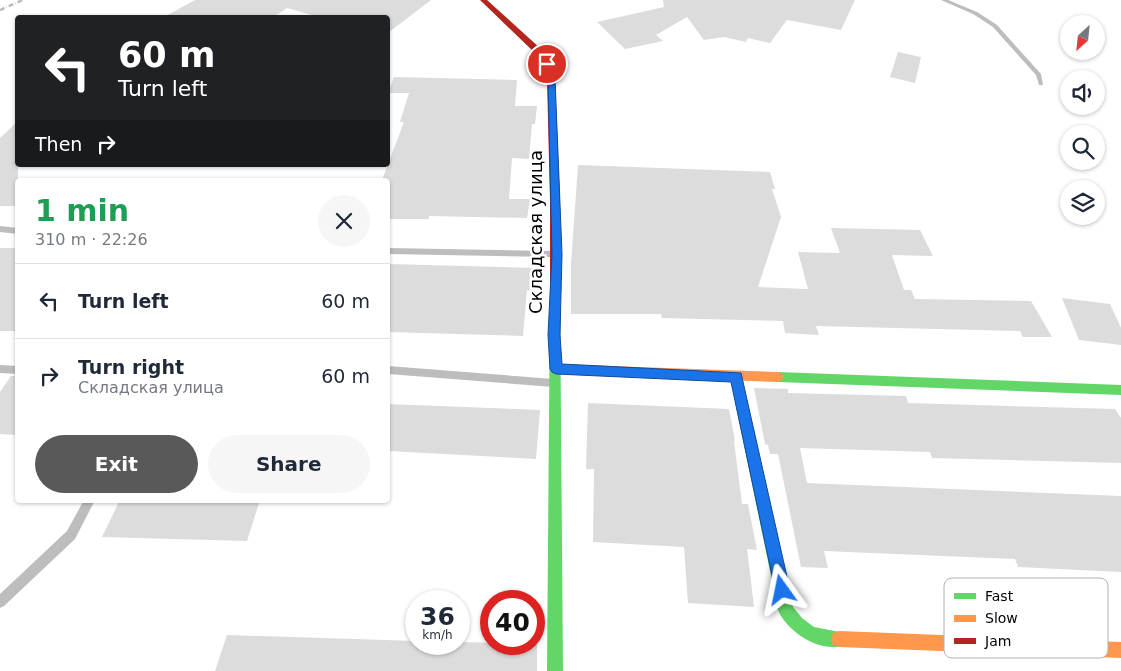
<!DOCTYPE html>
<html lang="en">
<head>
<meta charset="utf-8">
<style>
	:root { --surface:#fff; --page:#f6f6f7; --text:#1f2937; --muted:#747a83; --line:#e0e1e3; --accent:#595959 }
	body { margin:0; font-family:"DejaVu Sans",sans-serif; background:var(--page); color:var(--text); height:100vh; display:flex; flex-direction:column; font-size:19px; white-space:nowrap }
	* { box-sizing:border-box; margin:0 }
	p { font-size:16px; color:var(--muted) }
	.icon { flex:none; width:28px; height:28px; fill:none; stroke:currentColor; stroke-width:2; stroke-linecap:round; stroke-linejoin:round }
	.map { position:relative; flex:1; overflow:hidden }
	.details { position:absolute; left:15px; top:178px; width:375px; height:325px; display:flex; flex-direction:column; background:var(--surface); border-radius:5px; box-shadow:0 1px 4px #0004 }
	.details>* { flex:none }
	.top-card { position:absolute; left:15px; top:15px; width:375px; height:152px; border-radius:5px; box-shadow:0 1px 4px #0004; background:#202124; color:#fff; overflow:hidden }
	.needle { width:32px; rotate:207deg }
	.buttons { position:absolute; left:1060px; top:15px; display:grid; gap:10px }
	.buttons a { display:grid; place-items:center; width:45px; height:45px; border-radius:50%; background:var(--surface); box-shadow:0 1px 4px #0004; font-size:25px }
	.speed { position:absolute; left:405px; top:590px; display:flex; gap:10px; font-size:25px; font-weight:700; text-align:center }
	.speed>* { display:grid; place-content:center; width:65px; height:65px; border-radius:50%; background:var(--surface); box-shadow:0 1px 4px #0004; line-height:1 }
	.speed small { font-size:12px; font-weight:400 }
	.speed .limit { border:8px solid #d22; background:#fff; color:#111 }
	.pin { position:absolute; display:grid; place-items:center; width:42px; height:42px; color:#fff; margin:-21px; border:2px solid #fff; border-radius:50%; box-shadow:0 1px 5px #0007 }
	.me { position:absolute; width:55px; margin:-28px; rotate:348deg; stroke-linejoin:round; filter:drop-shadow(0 0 4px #0008) }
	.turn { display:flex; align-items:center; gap:18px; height:105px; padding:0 20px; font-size:22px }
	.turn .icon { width:65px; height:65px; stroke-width:2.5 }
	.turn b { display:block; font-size:35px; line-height:42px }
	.then { display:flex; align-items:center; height:48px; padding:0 20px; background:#0003; gap:10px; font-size:19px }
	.round { display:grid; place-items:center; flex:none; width:52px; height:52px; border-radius:26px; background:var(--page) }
	.summary { display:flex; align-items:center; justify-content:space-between; height:85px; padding:0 20px }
	h1 { font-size:30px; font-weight:600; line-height:38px; color:#1e9e55 }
	.cta { display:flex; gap:10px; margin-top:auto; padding:10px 20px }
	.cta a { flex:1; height:58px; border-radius:30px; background:var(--accent); color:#fff; font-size:20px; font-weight:600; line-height:58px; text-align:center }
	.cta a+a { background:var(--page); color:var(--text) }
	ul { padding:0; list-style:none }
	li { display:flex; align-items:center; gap:15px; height:75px; padding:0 20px; border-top:1px solid var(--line) }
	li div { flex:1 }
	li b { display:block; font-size:19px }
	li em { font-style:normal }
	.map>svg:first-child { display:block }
	.building { fill:#dcdcdc }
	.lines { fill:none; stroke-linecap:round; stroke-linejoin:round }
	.lane { fill:#bdbdbd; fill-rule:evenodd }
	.fast { fill:#63d668; fill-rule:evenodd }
	.slow { fill:#ff974d; fill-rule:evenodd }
	.jam { fill:#b3261e; fill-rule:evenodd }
	.rail { stroke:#bdbdbd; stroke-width:2.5; stroke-dasharray:5 2 0.5 2; stroke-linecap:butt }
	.route { fill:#1a73e8; stroke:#114b97 }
	.labels { text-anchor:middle; stroke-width:5; stroke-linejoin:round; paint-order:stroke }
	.street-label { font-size:18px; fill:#000; stroke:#fff }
	.key { fill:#fff; stroke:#b2b2b2; stroke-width:1 }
	.key-label { font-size:14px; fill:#000 }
</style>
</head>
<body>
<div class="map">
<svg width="1121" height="671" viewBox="0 0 1121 671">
	<rect width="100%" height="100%" fill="#fff"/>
	<g class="building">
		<polygon points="195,0 431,0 388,33 388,18 322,18 287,8 272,18 162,18"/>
		<polygon points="663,0 855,0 841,30 787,20 770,43 748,38 746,42 724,37 704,40 687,17 656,35 663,41 625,49 597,22 664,7"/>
		<polygon points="898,52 921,57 915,83 890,77"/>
		<polygon points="394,77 517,80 515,106 537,106 535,124 532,124 529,159 512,158 509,199 530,199 527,218 429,216 429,219 388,219 388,180 382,180 404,122 400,122 409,93 388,93"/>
		<polygon points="18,121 18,206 0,206 0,138"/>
		<polygon points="578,165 770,172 775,189 772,189 781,217 758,287 808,289 798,252 840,253 831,228 920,230 933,256 892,255 904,290 911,290 915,299 1031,301 1052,337 1023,337 1020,331 816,326 819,335 785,333 783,321 662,318 661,314 571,314 571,264"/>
		<rect x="0" y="248" width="18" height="83"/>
		<polygon points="388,264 536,268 534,290 527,290 523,336 388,332"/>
		<polygon points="1062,298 1110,304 1121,328 1121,345 1079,340"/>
		<polygon points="11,376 18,376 18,435 0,434 0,392"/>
		<polygon points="754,388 788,389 788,393 906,396 908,403 1115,409 1121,418 1121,463 932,458 930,452 800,448 807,483 1121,496 1121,572 1018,567 1015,559 824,551 828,568 801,567 778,454 770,454 768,445 765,444"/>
		<polygon points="588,403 729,409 735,441 734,441 742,504 748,504 757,550 747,549 754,607 688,603 684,547 593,542 594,469 586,469"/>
		<polygon points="388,404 540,410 536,459 388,451"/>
		<polygon points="120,500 260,500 247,541 102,537"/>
		<polygon points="227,635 416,641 416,644 459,644 459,642 537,644 537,671 215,671"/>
	</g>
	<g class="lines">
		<g class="lane">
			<polygon points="941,0 948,0 977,12 997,25 1041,74 1043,85 1039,85 1036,75 993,27 973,14"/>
			<polygon points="0,226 18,228 18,234 0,232"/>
			<polygon points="388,248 555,251 559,254 555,257 388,254"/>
			<polygon points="0,365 18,366 18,374 0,373"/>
			<polygon points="388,366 554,379 557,380 559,383 557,386 554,387 388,374"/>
			<polygon points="84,500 95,500 75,539 4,606 0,608 0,594 67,531"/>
		</g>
		<g class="fast">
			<polygon points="555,287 560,291 563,671 547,671 550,291"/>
			<path d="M736,372L740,374L742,377L793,607L802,618L814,627L845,633L847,639L845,645C821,654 787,632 778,610L730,377L732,374Z"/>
			<polygon points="778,372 1121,385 1121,395 778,382 774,380 772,377 774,374"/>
		</g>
		<g class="slow">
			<polygon points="556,364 778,372 782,374 784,377 782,380 778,382 556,374 552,372 550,369 552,366"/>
			<polygon points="839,631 1121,642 1121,658 839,647 833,645 831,639 833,633"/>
		</g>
		<polygon class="jam" points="480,0 487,0 541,49 551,64 555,79 560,201 560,291 555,295 550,291 550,201 547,79 543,64 535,53"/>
		<polyline class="rail" points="0,10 23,0"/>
	</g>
	<polygon class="route" points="545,62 551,64 555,79 562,254 560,335 562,364 741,373 790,590 787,596 782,598 777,596 775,590 731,382 556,374 552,372 550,369 548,335 552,254 548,79"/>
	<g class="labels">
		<g class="street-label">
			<text transform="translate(536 232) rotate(-90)" y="6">Складская улица</text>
		</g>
	</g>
	<rect x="944" y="578" width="164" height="80" rx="8" class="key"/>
	<rect x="954" y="593" width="22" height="6" fill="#63d668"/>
	<rect x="954" y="615" width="22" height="7" fill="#ff974d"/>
	<rect x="954" y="638" width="22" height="6" fill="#b3261e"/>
	<g class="key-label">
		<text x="985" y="601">Fast</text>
		<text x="985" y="623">Slow</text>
		<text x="985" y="646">Jam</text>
	</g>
</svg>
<div class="buttons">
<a><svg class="needle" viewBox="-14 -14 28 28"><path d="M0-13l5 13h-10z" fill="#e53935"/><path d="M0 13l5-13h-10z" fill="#747a83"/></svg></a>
<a><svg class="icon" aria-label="sound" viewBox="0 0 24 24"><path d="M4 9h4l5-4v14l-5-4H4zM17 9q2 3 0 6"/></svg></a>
<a><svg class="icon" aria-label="search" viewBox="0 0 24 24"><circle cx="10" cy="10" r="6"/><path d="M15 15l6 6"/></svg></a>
<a><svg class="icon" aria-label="layers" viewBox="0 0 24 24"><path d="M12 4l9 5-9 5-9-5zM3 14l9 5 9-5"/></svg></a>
</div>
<div class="speed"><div>36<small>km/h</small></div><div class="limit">40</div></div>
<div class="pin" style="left:547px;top:64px;background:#d93025"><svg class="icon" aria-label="arrive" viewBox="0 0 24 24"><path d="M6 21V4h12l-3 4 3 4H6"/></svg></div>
<svg class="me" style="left:782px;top:590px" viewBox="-20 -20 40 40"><path d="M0-17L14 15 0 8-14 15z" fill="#1a73e8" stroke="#fff" stroke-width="4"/></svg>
<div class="top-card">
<div class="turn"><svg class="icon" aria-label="left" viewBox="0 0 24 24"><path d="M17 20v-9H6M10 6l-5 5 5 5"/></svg><div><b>60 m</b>Turn left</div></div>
<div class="then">Then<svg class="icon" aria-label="right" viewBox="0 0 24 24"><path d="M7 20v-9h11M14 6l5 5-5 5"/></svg></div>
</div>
<section class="details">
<div class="summary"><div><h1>1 min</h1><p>310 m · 22:26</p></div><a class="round"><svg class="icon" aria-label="close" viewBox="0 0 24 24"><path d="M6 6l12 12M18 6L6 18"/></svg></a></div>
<ul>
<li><svg class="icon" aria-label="left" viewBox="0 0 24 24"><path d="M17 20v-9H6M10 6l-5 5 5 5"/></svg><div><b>Turn left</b></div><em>60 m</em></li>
<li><svg class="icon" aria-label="right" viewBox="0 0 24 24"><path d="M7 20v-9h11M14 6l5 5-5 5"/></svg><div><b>Turn right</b><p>Складская улица</p></div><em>60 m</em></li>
</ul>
<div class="cta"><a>Exit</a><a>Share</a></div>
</section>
</div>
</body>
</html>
